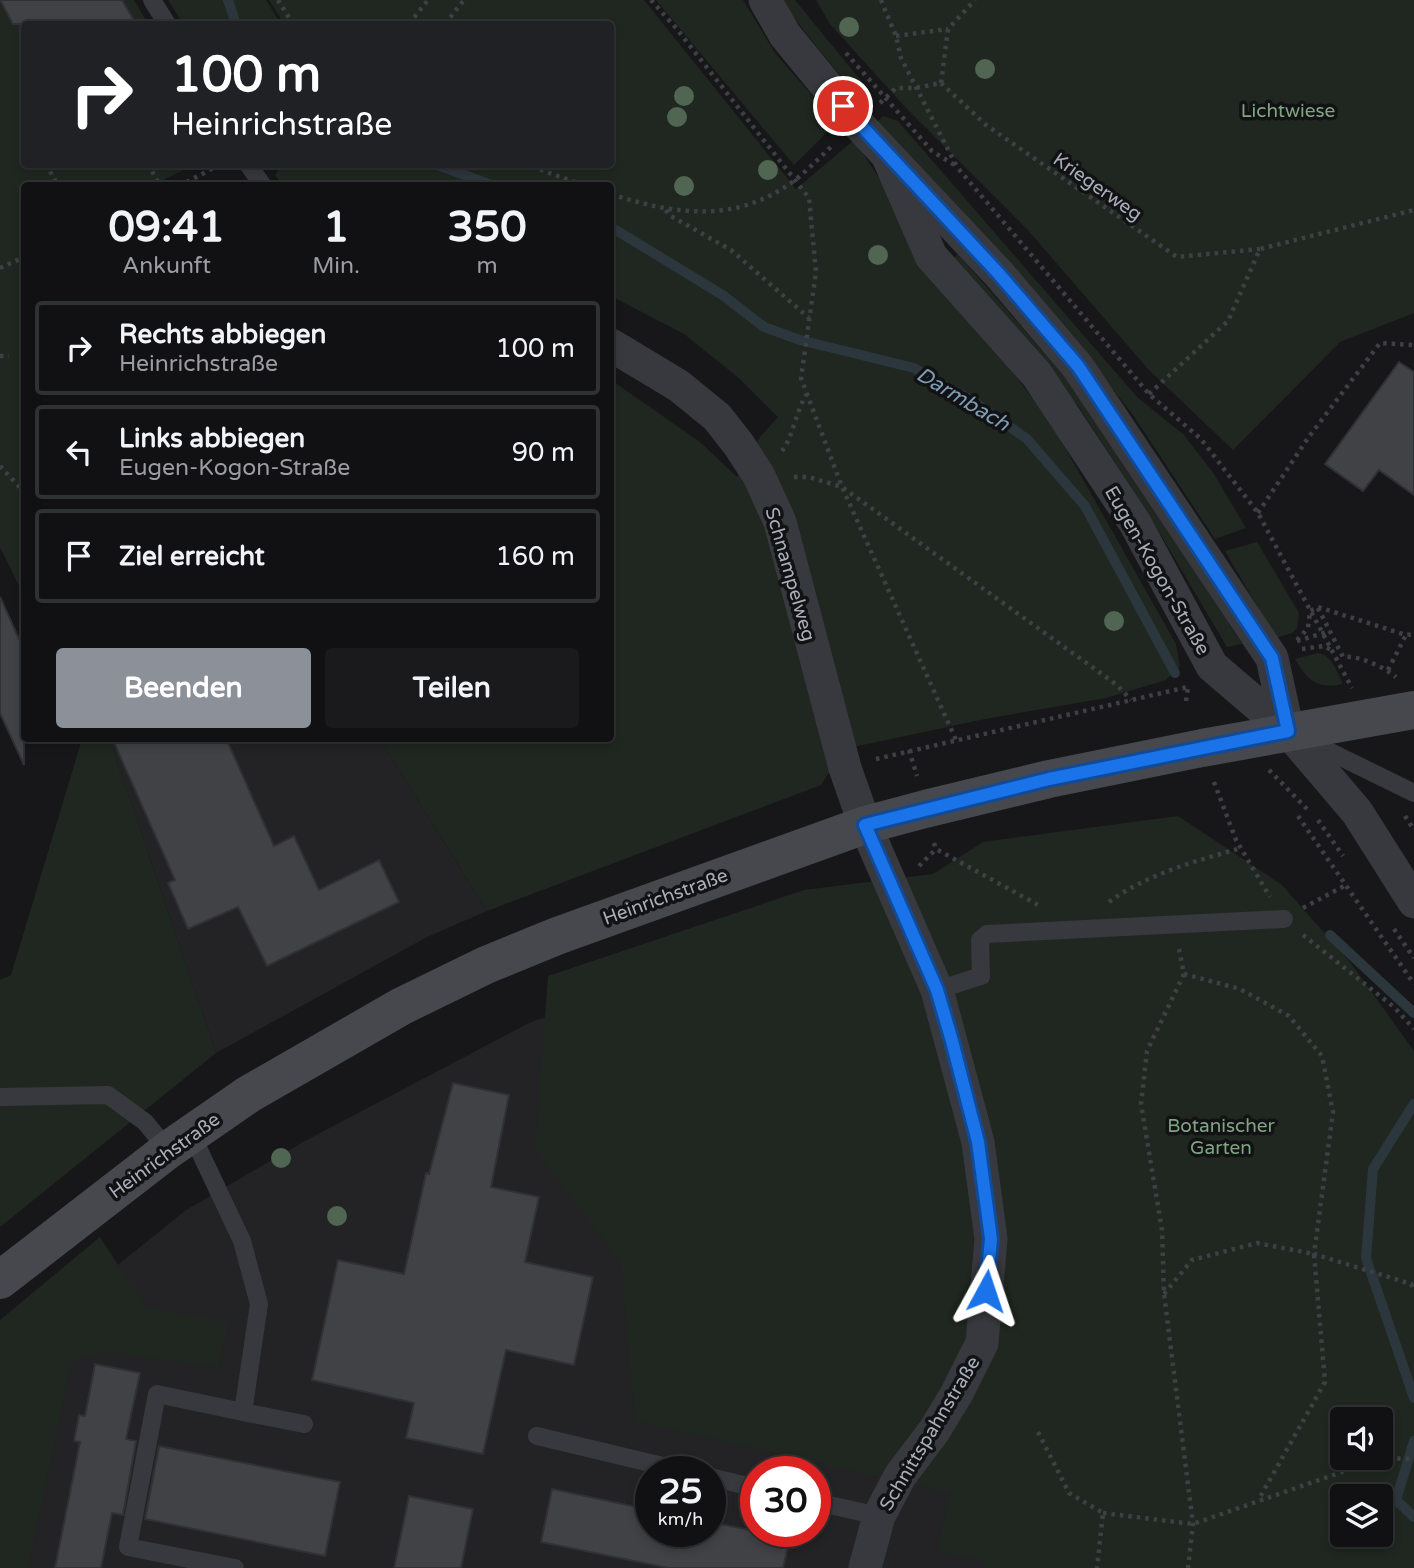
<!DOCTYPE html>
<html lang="de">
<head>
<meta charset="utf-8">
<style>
	:root { --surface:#111113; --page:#1a1a1c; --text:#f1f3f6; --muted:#9c9da0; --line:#303133; --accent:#8c9099 }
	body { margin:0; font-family:"Varela Round",sans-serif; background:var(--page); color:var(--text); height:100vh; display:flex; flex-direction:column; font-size:26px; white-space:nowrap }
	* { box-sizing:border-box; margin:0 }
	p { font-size:23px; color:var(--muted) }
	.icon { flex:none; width:38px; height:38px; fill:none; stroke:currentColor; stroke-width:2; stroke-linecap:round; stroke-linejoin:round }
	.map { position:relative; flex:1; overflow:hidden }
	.panel { position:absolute; left:21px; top:182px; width:593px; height:560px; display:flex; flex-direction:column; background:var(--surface); border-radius:7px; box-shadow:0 4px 10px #0003,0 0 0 2px var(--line) }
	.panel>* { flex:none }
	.banner { position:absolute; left:21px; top:21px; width:593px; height:147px; border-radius:7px; box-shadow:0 4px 10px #0003,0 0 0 2px var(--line); background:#202124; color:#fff; overflow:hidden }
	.tools { position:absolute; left:1330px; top:1407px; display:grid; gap:14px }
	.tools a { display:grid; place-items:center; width:63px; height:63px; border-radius:7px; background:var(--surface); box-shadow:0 4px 10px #0003,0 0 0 2px var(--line); font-size:35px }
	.speed { position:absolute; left:635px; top:1456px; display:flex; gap:14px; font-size:35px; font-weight:700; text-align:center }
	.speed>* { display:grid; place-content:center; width:91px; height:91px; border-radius:50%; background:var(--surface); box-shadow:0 4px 10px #0003,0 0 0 2px var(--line); line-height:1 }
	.speed small { font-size:18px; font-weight:400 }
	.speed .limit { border:10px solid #d22; background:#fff; color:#111 }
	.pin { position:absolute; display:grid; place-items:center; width:60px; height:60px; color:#fff; margin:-30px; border:4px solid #fff; border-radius:50%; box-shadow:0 2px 7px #0007 }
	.me { position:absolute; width:77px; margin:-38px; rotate:5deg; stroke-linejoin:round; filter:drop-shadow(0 0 5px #0008) }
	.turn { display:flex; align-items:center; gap:24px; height:147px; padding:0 35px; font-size:32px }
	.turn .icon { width:91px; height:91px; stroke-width:2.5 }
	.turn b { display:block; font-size:49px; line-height:60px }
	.eta { display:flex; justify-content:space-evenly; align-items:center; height:119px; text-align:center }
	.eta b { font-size:42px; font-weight:700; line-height:49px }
	.primary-button { display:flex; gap:14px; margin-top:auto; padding:14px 35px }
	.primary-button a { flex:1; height:80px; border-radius:7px; background:var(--accent); color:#fff; font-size:28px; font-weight:700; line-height:80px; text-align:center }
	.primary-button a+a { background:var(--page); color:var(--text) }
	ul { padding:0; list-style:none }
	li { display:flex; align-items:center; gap:21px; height:94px; margin:0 14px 10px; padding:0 21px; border:4px solid var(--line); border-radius:7px }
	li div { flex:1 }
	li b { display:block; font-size:26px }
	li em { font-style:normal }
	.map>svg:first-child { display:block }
	.built { fill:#232326; fill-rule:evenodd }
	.green { fill:#1f2720; fill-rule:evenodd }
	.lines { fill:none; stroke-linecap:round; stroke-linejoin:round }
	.stream { stroke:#2c363d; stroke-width:10 }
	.building { fill:#414246; stroke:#313135; stroke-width:2 }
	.path { stroke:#3e4045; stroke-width:4.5; stroke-dasharray:3.5 5; stroke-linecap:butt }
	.lane { stroke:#38393e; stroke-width:18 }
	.street { stroke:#38393e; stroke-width:33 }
	.secondary { stroke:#46484e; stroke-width:38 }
	.tree { fill:#506552 }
	.route-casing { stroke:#114b97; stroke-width:18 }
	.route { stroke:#1a73e8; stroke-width:12 }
	.labels { text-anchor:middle; stroke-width:7; stroke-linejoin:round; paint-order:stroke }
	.park-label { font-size:19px; fill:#7fa481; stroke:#121214 }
	.street-label { font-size:19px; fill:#a8aeb9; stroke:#121214 }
	.water-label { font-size:21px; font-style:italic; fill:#7f9cb5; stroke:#121214 }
</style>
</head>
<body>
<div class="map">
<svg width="1414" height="1568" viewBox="0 0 1414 1568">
	<rect width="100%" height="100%" fill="#171719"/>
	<g class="built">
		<polygon points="139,738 380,739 487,911 427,937 216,1053 113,750"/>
		<path d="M858,904L1038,1568H0V1360L186,1210L303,1142L529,1023ZM651,1472H710V1531H651ZM756,1472H816V1531H756Z"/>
	</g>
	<g class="green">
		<polygon points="0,0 134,0 148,24 24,24 24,164 193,165 153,185 24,186 24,596 0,547"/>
		<polygon points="168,0 266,0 281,24 183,24"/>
		<polygon points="269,0 644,0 796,189 854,140 970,317 1050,421 1176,644 1180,666 1166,680 1106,698 985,719 844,749 821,785 487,911 380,739 611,738 611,380 700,442 737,477 760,437 778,417 740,379 684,334 611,296 611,186 283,186 275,175 283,164 611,164 611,24 284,24"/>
		<polygon points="656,0 743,0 775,53 836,123 794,165"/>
		<path d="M782,0H795L866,87L867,95L862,99C833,68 806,35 782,0Z"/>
		<polygon points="816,0 1414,0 1414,313 1340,342 1233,450 1148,369 1027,229 906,108 830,24"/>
		<polygon points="883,116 898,121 1137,397 1184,435 1214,474 1246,528 1215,539 1133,415 1073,338 877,122"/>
		<polygon points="958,254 1087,402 1242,644 1227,647 1149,515 1079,407 951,261"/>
		<polygon points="1257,542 1299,613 1297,628 1292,633 1276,638 1225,551"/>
		<path d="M1318,653C1332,655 1337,672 1343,684C1318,690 1307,680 1295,659Z"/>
		<polygon points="82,739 139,739 113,750 216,1053 0,1227 0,980 11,975"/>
		<path d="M1178,816L1282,885L1350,962L1414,1051V1568H983L984,1561L937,1551L950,1493L635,1421L621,1263L535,1150L548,976L804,890L933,874L983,842ZM1342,1419H1381V1458H1342ZM1342,1496H1381V1535H1342Z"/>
		<polygon points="100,1237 145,1307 229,1322 218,1368 109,1351 71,1363 28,1568 0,1568 0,1320"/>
	</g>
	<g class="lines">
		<g class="stream">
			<polyline points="228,0 236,24"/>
			<polyline points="435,164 494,186"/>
			<polyline points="611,227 724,296 764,327 800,340 914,368 973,401 1027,439 1085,506 1175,673"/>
			<polyline points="1330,935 1414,1013"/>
			<polyline points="1414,1104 1373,1169 1366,1258 1414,1398"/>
			<polyline points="1414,1441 1396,1500 1414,1517"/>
		</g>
	</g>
	<g class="building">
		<polygon points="0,0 122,0 136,24 13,24"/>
		<polygon points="1399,362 1414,372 1414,495 1379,470 1363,491 1325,464"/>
		<polygon points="0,597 24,650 24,765 0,713"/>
		<polygon points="112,738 226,738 274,846 294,836 319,890 379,860 399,902 267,966 238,907 188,929 168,883 175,880"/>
		<polygon points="453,1083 509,1095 491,1187 539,1197 525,1262 593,1277 574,1365 506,1350 483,1454 406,1438 414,1403 312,1380 338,1260 404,1274 426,1173 429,1174"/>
		<polygon points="95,1364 140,1373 126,1439 136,1441 123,1515 112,1513 101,1568 55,1568 80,1442 74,1441 79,1415 85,1416"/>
		<polygon points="159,1446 340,1482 325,1556 145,1519"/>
		<polygon points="552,1489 651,1510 651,1531 710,1531 710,1522 790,1538 783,1568 668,1568 541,1542"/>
		<polygon points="409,1496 473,1509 461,1568 394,1568"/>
	</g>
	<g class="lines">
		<g class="path">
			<polyline points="278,0 293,24"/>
			<polyline points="651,0 676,28 809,198 816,272 801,378 842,487 956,740"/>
			<polyline points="881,0 896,36 901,58 957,167 1149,394 1201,439 1258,513 1352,688"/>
			<polyline points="409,24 428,0"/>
			<polyline points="445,24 464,0"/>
			<polyline points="896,36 948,29"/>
			<polyline points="846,53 932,151 956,166"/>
			<polyline points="941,83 986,125 1177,257 1260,249"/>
			<polyline points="941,83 948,29 975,0"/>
			<polyline points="880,103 896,88 915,88 941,83"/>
			<polyline points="46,164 58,186"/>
			<polyline points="148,164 160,186"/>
			<polyline points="524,164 586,186"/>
			<polyline points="179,186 221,164"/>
			<path d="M611,194C675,215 737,224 795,180C809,169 821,156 834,144"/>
			<polyline points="666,210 669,215 731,250 809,318"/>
			<polyline points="0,268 24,257"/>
			<polyline points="0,356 9,356"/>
			<polyline points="1149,394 1228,321 1260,249 1414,210"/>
			<path d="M782,451C792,439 796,412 806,395"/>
			<polyline points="0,466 24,492"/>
			<polyline points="794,477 809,477 842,487 1117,685 1131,700"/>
			<polyline points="1258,513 1308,438 1380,343 1414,345"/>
			<path d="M1318,608L1343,657C1358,655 1384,667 1396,677"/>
			<polyline points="1297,640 1308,628 1310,611 1318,607 1406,635 1414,634"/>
			<polyline points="1297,641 1330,631"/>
			<polyline points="1302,649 1324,646 1333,651"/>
			<polyline points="1388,670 1406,635"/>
			<polyline points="1186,701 1188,687"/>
			<polyline points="909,750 917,776"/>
			<polyline points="876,759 1188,687"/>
			<polyline points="1269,770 1307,809"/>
			<polyline points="1214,782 1236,840 1270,897"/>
			<polyline points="1298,816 1414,984"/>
			<polyline points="1405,816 1414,830"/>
			<polyline points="1318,820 1343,856"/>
			<polyline points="934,843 936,849 1040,906"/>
			<polyline points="919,866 936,849"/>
			<path d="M1109,902C1147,874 1196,861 1241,848"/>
			<polyline points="1303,908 1346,885"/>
			<polyline points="1394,929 1414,958"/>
			<polyline points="1303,935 1394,1007 1414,1029"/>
			<polyline points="1179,949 1184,974 1147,1051 1141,1104 1162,1230 1164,1294 1193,1524 1188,1568"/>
			<polyline points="1184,974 1240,989 1289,1016 1322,1056 1333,1112 1314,1254 1411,1284 1414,1289"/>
			<polyline points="1164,1294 1192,1260 1257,1243 1314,1254 1325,1382 1259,1499"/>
			<polyline points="1038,1432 1069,1493 1103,1513 1097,1568"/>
			<polyline points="1103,1513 1193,1524 1382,1458 1414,1459"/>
		</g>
		<g class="lane">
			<polyline points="152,0 167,24"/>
			<polyline points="248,164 263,186"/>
			<polyline points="1306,740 1414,793"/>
			<polyline points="937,990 981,976 980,940 987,934 1284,919"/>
			<polyline points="0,1097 108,1095 145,1122 168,1150"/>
			<polyline points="191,1133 242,1241 259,1304 243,1412 157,1394 128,1547 235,1568"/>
			<polyline points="243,1412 304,1424"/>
			<polyline points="537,1436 688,1472"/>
			<polyline points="710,1477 756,1488"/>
			<polyline points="816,1502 879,1516"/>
		</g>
		<g class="street">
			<polyline points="765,0 785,35 857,123 999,274 1078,367 1272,658 1288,731"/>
			<polyline points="888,157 931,256 1037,375 1135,523 1212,666 1288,731 1357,812 1414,902"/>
			<polyline points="611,345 679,386 717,417 739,445 759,476 780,522 845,768 865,825 937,990 978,1142 991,1239 982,1343 957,1393 934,1431 900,1476 879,1516 865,1568"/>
		</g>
		<polyline class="secondary" points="0,1280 168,1150 249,1094 402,1006 486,965 557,936 865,825 925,809 1049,779 1202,748 1414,710"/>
	</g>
	<g class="tree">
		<circle cx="849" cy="27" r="10"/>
		<circle cx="985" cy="69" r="10"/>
		<circle cx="684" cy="96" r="10"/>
		<circle cx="677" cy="117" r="10"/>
		<circle cx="768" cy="170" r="10"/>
		<circle cx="684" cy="186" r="10"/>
		<circle cx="878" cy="255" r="10"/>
		<circle cx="1114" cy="621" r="10"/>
		<circle cx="281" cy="1158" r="10"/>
		<circle cx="337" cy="1216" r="10"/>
	</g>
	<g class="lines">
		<defs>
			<polyline id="route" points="843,106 999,274 1078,366 1272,658 1288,731 1049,779 865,825 937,990 952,1041 978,1142 991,1239 986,1291"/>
		</defs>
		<use href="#route" class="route-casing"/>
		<use href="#route" class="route"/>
	</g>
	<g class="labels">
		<g class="park-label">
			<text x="1288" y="117">Lichtwiese</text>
			<text x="1221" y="1132">Botanischer<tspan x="1221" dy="22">Garten</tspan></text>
		</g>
		<g class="street-label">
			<text transform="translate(1098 186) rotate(35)" y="7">Kriegerweg</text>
			<text transform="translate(1158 570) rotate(60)" y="7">Eugen-Kogon-Straße</text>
			<text transform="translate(791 574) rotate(74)" y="7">Schnampelweg</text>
			<text transform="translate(665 896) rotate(-20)" y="7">Heinrichstraße</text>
			<text transform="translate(164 1155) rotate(-36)" y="7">Heinrichstraße</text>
			<text transform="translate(929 1433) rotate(-59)" y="7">Schnittspahnstraße</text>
		</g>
		<g class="water-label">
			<text transform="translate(963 399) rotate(31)" y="7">Darmbach</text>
		</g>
	</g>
</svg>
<div class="tools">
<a><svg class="icon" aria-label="sound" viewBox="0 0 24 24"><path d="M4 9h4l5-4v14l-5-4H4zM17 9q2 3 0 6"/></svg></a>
<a><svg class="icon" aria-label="layers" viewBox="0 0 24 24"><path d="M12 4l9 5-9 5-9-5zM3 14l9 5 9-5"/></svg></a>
</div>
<div class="speed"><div>25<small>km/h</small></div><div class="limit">30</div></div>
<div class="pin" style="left:843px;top:106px;background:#d93025"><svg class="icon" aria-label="arrive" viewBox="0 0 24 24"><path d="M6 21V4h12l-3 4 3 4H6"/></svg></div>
<svg class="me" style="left:986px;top:1291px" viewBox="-20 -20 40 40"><path d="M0-17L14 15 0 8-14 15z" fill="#1a73e8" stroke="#fff" stroke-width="4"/></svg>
<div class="banner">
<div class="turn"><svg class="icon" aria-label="right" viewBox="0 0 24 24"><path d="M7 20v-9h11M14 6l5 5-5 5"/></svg><div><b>100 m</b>Heinrichstraße</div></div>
</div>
<section class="panel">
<div class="eta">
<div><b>09:41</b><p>Ankunft</p></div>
<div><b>1</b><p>Min.</p></div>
<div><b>350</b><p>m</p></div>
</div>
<ul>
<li><svg class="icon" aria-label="right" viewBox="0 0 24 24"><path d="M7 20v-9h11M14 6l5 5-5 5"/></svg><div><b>Rechts abbiegen</b><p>Heinrichstraße</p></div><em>100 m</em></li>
<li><svg class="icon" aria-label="left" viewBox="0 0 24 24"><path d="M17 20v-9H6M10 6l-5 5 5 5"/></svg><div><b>Links abbiegen</b><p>Eugen-Kogon-Straße</p></div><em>90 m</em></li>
<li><svg class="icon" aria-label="arrive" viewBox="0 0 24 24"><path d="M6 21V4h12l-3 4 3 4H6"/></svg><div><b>Ziel erreicht</b></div><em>160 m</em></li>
</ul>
<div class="primary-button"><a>Beenden</a><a>Teilen</a></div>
</section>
</div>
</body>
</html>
